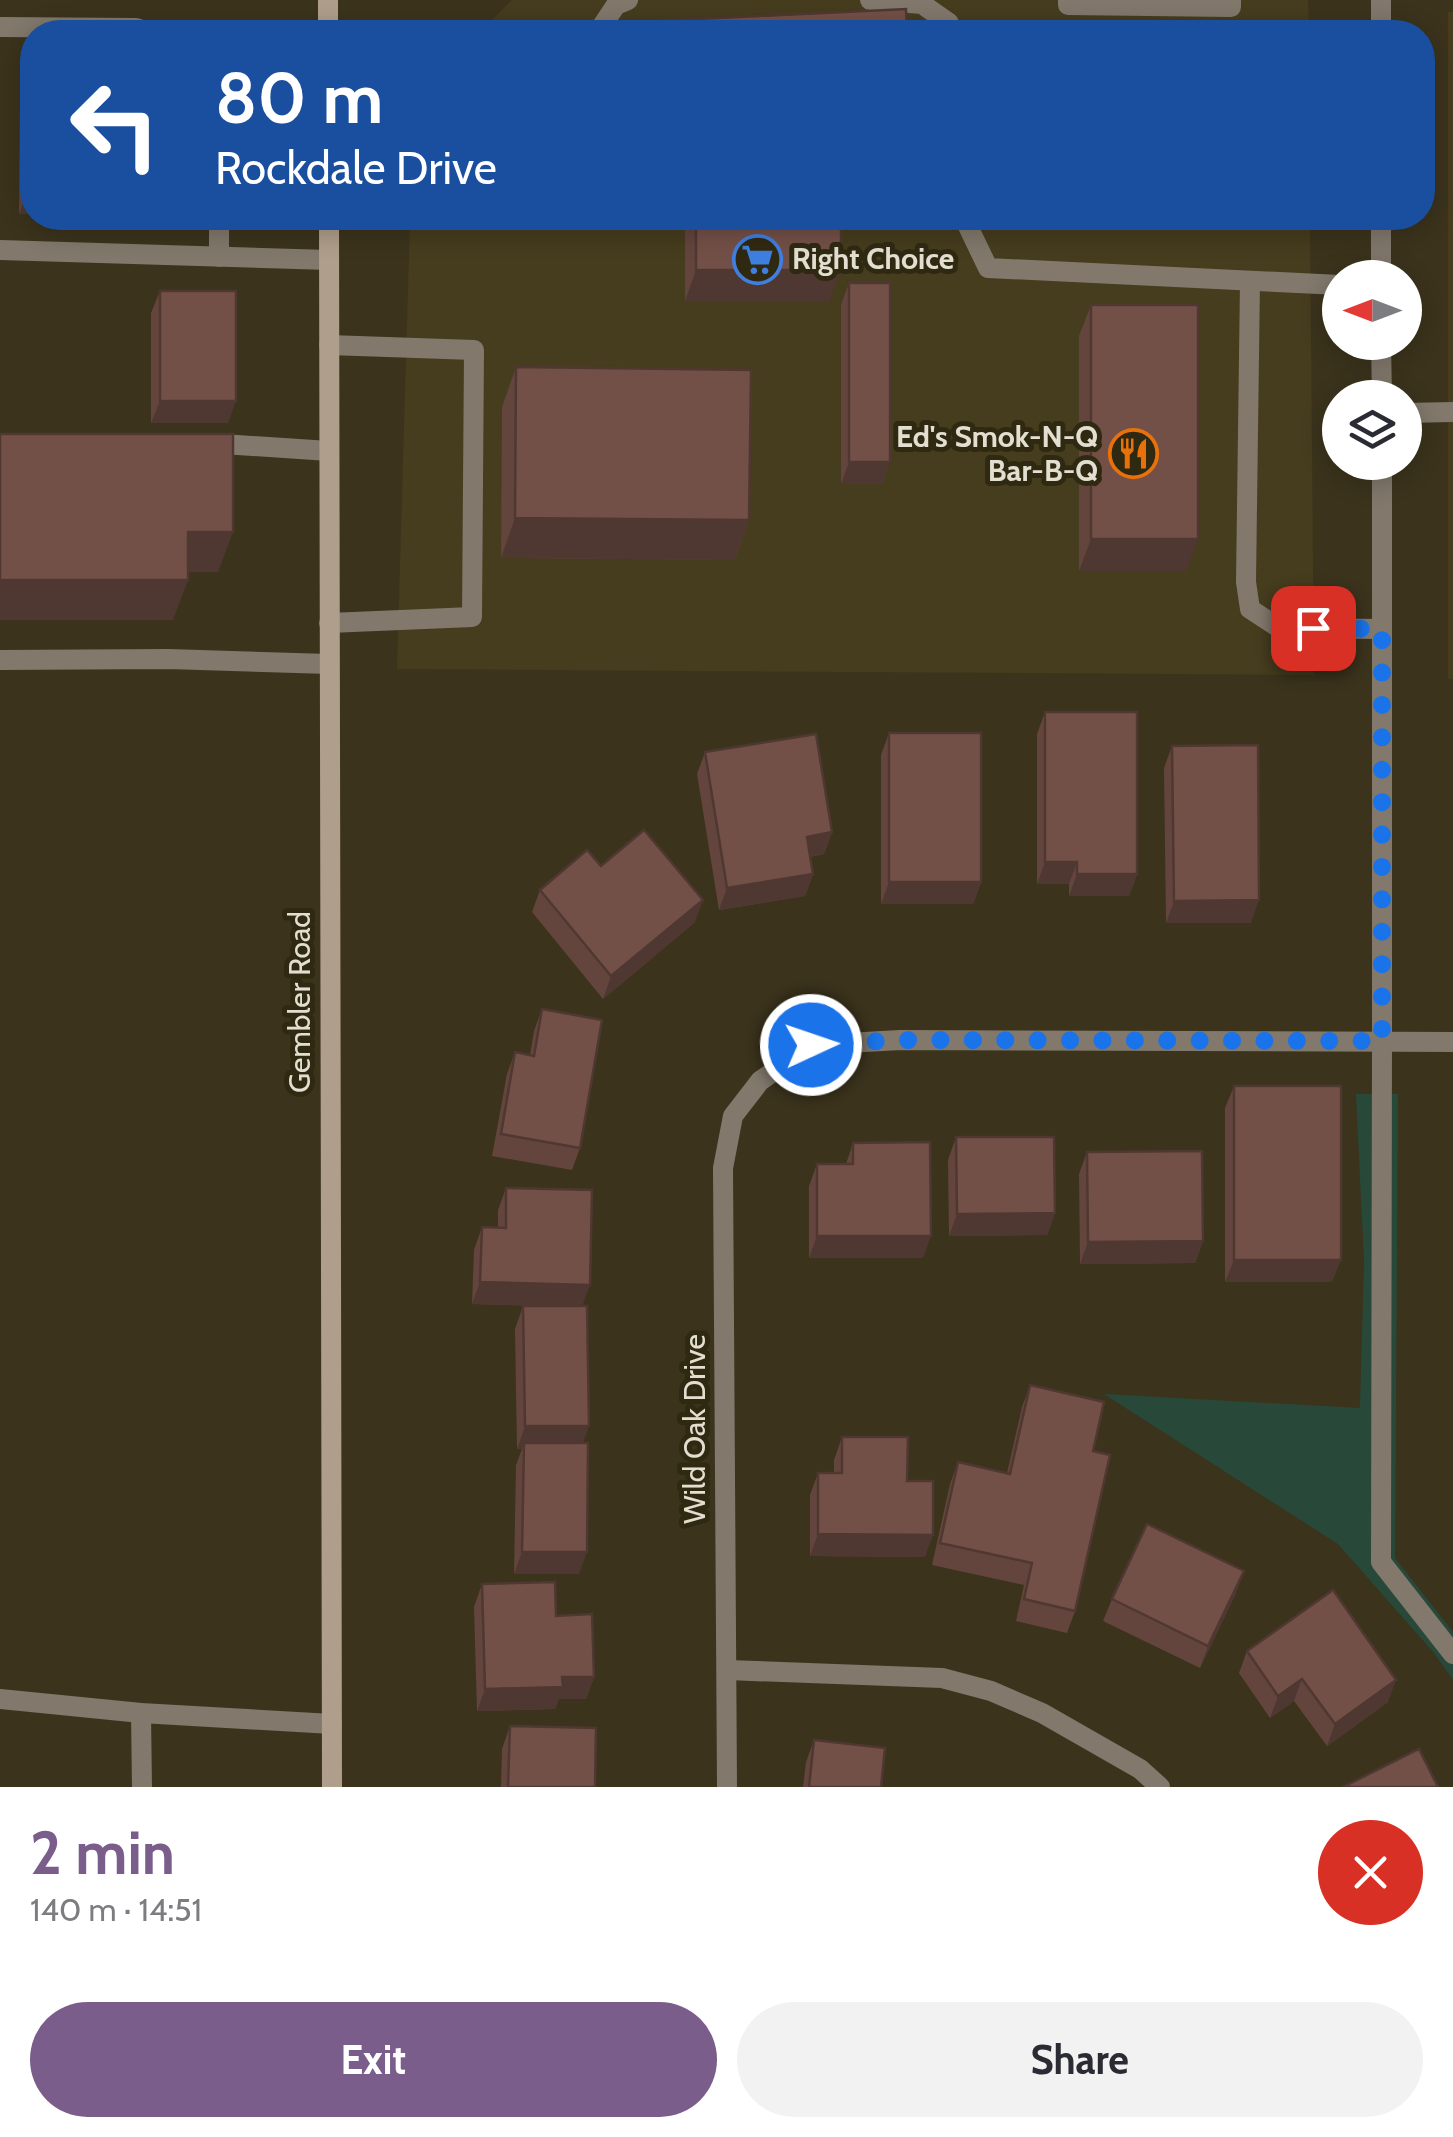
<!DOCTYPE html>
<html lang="en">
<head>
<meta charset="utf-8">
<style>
	:root { --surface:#fff; --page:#f2f2f3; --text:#2b2b33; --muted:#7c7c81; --accent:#7a5d8b }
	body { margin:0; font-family:Cabin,sans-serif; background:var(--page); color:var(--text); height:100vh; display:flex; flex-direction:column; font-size:38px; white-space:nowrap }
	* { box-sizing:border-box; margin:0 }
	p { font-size:32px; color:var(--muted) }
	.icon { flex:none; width:55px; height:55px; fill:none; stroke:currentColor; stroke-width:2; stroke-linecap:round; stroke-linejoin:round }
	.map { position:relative; height:1787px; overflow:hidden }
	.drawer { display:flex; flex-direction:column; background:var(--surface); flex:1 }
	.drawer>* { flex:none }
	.guide { position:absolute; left:20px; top:20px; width:1415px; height:210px; border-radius:40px; box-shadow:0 5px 25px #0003; background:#1a4fa0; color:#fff; overflow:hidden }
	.needle { width:65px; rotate:270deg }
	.controls { position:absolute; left:1322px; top:260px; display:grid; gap:20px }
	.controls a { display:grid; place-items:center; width:100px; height:100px; border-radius:50%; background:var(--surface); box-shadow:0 5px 25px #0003; font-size:50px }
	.pin { position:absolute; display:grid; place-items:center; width:85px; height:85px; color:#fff; margin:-42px; border-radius:20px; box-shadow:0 5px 15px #0006 }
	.me { position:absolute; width:110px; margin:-55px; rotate:87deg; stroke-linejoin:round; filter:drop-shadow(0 0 8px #0008) }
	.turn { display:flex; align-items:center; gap:35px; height:210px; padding:0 30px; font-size:45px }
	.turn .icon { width:130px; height:130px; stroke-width:2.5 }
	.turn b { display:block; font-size:70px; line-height:85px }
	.round { display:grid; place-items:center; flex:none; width:105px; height:105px; border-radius:52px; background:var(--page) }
	.headline { display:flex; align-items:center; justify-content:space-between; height:170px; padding:0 30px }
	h1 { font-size:60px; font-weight:700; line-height:75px; color:var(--accent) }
	.action { display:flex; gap:20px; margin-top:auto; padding:20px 30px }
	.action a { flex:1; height:115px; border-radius:60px; background:var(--accent); color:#fff; font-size:40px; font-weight:700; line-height:115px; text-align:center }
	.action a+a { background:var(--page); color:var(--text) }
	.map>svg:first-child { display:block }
	.built { fill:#463c1e }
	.green { fill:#28493a }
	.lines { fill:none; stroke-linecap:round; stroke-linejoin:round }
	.lane { stroke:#82786c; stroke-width:20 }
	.street { stroke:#82786c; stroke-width:20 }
	.secondary { stroke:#af9e8b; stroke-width:20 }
	.wall { fill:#63453d }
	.shaded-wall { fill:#503832 }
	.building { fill:#735047; stroke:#503832; stroke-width:2.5 }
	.route { stroke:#1a73e8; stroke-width:18; stroke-dasharray:0 32.4 }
	.labels { text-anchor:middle; stroke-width:10; stroke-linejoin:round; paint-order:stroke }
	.poi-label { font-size:30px; font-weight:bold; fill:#e2ded0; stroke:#302912; text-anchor:start }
	.street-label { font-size:30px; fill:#e2ded0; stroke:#302912 }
</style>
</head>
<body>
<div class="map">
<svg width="1453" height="1787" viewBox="0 0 1453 1787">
	<rect width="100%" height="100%" fill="#3b331c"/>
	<g class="built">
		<polygon points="512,0 1308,0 1309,32 480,32"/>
		<rect x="1448" y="12" width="5" height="667"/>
		<polygon points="410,218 1310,218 1314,675 397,669"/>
	</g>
	<polygon class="green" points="1356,1094 1398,1094 1395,1558 1453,1632 1453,1680 1434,1653 1338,1544 1104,1394 1360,1408 1364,1261"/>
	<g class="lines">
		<g class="lane">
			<polyline points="870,0 922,4 949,23 951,32"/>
			<polyline points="1068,0 1068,5 1231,7 1231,0"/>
			<polyline points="0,27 136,28 148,32"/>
			<polyline points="598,32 616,5 628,0"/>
			<polyline points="219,218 219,257"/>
			<polyline points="964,218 988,268 1340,285"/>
			<polyline points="0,250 329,260"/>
			<polyline points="1250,281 1246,582 1250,609 1279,628 1382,629"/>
			<polyline points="329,345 474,350 472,617 329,623"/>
			<polyline points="1405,413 1453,412"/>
			<polyline points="207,443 329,451"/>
			<polyline points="0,660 168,659 329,664"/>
			<polyline points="1382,1041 1381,1562 1453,1654"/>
			<polyline points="0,1699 141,1713 332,1724"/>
			<polyline points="141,1713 142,1787"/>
		</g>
		<g class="street">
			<polyline points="1381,0 1381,32"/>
			<polyline points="1381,218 1381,278"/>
			<polyline points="1381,342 1382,398"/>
			<polyline points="1382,462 1382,1041"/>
			<polyline points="727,1670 942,1678 991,1691 1042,1713 1140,1769 1160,1787"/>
			<polyline points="727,1787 723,1168 733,1116 760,1081 811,1045 900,1040 1453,1042"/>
		</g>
		<g class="secondary">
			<polyline points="328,0 328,32"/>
			<polyline points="329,218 332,1787"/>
		</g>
	</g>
	<g class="wall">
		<polygon points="32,62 32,214 19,214 20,94"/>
		<polygon points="685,218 841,218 829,301 685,301"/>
		<polygon points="849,283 890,462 882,484 841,484 841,305"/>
		<polygon points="160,291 228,423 151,423 151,313"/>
		<polygon points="1091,305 1186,571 1079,571 1079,336"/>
		<polygon points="516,367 749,520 735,560 501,558 502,407"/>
		<polygon points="1045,712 1137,874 1129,896 1069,896 1069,884 1037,884 1037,734"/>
		<polygon points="889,733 981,882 973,904 881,904 881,755"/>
		<polygon points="1172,746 1251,923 1166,923 1164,768"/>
		<polygon points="705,752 832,832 824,854 810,857 813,874 805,896 719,910 697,774"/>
		<polygon points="601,866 695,922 603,999 532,912 540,890"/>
		<polygon points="542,1009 580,1148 572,1170 492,1156 507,1074 515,1052 530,1055 534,1031"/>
		<polygon points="1234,1086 1332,1282 1225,1282 1225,1108"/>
		<polygon points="956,1137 1055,1213 1047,1235 949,1236 948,1160"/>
		<polygon points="853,1143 923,1258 809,1258 809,1186 817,1164 846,1164"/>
		<polygon points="1087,1152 1203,1241 1195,1263 1080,1264 1079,1174"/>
		<polygon points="506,1188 582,1306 583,1443 579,1574 514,1574 516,1465 522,1449 517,1449 515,1329 523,1306 541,1306 472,1304 474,1250 482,1227 498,1228 498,1210"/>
		<polygon points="1030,1385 1093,1451 1075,1611 1067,1633 1016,1621 1024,1585 932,1565 950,1484 958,1462 1007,1473 1022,1407"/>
		<polygon points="842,1437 907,1481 925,1557 810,1556 810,1495 818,1473 834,1473 834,1460"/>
		<polygon points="482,1584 556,1616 594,1677 586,1699 559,1699 555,1709 477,1711 474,1607"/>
		<polygon points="1236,1593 1200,1668 1103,1621 1112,1599"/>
		<polygon points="1247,1651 1388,1702 1327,1746 1294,1701 1270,1718 1239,1673"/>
		<polygon points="510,1726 595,1787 501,1787 502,1749"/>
		<polygon points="814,1740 881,1787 803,1787 806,1762"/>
	</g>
	<g class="shaded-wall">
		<polygon points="31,182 32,182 32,214 19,214"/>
		<polygon points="696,270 841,270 829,301 685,301"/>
		<polygon points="160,401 236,401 228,423 151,423"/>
		<polygon points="849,462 890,462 882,484 841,484"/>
		<polygon points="515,518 749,520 735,560 501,558"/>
		<polygon points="188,532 233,532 218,572 173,572"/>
		<polygon points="1091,539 1198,539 1186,571 1079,571"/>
		<polygon points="0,580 188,580 173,620 0,620"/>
		<polygon points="832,832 824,854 799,859 807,837"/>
		<polygon points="1045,862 1077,862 1069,884 1037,884"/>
		<polygon points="813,874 805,896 719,910 727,888"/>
		<polygon points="1077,874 1137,874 1129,896 1069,896"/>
		<polygon points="889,882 981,882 973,904 881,904"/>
		<polygon points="703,900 695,922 603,999 611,976"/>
		<polygon points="1259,900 1251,923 1166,923 1174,901"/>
		<polygon points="1055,1213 1047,1235 949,1236 957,1214"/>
		<polygon points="817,1236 931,1236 923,1258 809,1258"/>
		<polygon points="1203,1241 1195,1263 1080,1264 1088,1242"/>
		<polygon points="1234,1260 1341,1260 1332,1282 1225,1282"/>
		<polygon points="480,1282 590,1285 582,1307 472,1304"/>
		<polygon points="525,1426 589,1426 581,1448 524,1443 522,1449 517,1449"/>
		<polygon points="818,1534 933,1535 925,1557 810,1556"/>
		<polygon points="522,1552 587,1552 579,1574 514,1574"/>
		<polygon points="1244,1571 1236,1593 1200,1668 1208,1646"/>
		<polygon points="562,1677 594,1677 586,1699 559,1699 555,1709 477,1711 485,1689"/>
		<polygon points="1302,1679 1294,1701 1270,1718 1278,1696"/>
		<polygon points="1396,1680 1388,1702 1327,1746 1335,1724"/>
	</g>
	<g class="building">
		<polygon points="906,9 907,32 617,32 616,23"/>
		<polygon points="63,31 133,32 63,32"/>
		<rect x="696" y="218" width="145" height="52"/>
		<rect x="849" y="283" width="41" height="179"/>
		<rect x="160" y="291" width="76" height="110"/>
		<rect x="1091" y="305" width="107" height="234"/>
		<polygon points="516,367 751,370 749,520 515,518"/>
		<polygon points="0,434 233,434 233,532 188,532 188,580 0,580"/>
		<polygon points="1045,712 1137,712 1137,874 1077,874 1077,862 1045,862"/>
		<rect x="889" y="733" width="92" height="149"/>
		<polygon points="816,734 832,832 807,837 813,874 727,888 705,752"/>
		<polygon points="1258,745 1259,900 1174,901 1172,746"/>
		<polygon points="644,830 703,900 611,976 540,890 587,850 601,866"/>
		<polygon points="542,1009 602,1020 580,1148 501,1134 515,1052 534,1056"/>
		<rect x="1234" y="1086" width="107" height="174"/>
		<polygon points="956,1137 1054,1137 1055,1213 957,1214"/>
		<polygon points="930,1142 931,1236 817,1236 817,1164 853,1164 853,1143"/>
		<polygon points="1202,1151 1203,1241 1088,1242 1087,1152"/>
		<polygon points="506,1188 592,1190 590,1285 480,1282 482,1227 506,1228"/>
		<polygon points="523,1306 587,1306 589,1426 525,1426"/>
		<polygon points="1030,1385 1104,1402 1093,1451 1110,1455 1075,1611 1024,1599 1032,1563 940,1543 958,1462 1010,1474"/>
		<polygon points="842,1437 908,1437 907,1481 933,1481 933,1535 818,1534 818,1473 842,1473"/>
		<polygon points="524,1443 588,1443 587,1552 522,1552"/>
		<polygon points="1147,1524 1244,1571 1208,1646 1112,1599"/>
		<polygon points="555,1582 556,1616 592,1614 594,1677 562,1677 563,1687 485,1689 482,1584"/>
		<polygon points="1333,1590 1396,1680 1335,1724 1302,1679 1278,1696 1247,1651"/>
		<polygon points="510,1726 596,1728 595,1787 508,1787"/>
		<polygon points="814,1740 885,1748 881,1787 809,1787"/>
		<polygon points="1419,1749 1438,1787 1343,1787"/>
	</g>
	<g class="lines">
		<polyline class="route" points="811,1045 900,1040 1382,1041 1382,629 1313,628"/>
	</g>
	<defs>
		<symbol id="supermarket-ring" viewBox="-11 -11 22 22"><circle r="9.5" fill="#302912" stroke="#3f7fe0" stroke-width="1.5"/><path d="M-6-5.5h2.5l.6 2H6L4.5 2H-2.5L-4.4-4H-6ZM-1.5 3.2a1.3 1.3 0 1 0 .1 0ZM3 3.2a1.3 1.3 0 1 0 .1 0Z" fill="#3f7fe0"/></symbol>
		<symbol id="restaurant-ring" viewBox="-11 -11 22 22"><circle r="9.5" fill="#302912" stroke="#e8710a" stroke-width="1.5"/><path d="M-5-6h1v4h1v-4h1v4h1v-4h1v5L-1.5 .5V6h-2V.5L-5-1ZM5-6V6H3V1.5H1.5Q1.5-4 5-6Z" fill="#e8710a"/></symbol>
	</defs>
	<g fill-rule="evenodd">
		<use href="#supermarket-ring" x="730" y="232" width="55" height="55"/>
		<use href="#restaurant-ring" x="1106" y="426" width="55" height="55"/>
	</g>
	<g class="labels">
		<g class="poi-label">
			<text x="792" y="269">Right Choice</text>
			<text x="1098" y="447" text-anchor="end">Ed's Smok-N-Q<tspan x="1098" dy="34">Bar-B-Q</tspan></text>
		</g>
		<g class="street-label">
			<text transform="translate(300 1002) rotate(-90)" y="10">Gembler Road</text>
			<text transform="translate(695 1429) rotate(-90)" y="10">Wild Oak Drive</text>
		</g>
	</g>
</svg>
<div class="controls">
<a><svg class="needle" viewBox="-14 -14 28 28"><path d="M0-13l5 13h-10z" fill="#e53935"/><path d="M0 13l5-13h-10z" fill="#7c7c81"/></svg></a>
<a><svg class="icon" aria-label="layers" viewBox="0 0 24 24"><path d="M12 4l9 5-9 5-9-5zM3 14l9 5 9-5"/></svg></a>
</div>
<div class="pin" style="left:1313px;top:628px;background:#d93025"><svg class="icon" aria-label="arrive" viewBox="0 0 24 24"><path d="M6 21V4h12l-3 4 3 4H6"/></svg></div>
<svg class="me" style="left:811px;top:1045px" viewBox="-20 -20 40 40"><circle r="17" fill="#1a73e8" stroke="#fff" stroke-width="3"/><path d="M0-11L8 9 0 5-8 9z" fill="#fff"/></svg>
<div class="guide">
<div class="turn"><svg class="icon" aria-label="left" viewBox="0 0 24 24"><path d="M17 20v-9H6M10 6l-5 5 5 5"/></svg><div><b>80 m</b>Rockdale Drive</div></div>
</div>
</div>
<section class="drawer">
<div class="headline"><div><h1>2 min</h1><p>140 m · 14:51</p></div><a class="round" style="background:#d93025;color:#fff"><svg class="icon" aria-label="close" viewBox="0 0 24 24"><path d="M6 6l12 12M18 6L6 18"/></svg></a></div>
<div class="action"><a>Exit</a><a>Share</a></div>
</section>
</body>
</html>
